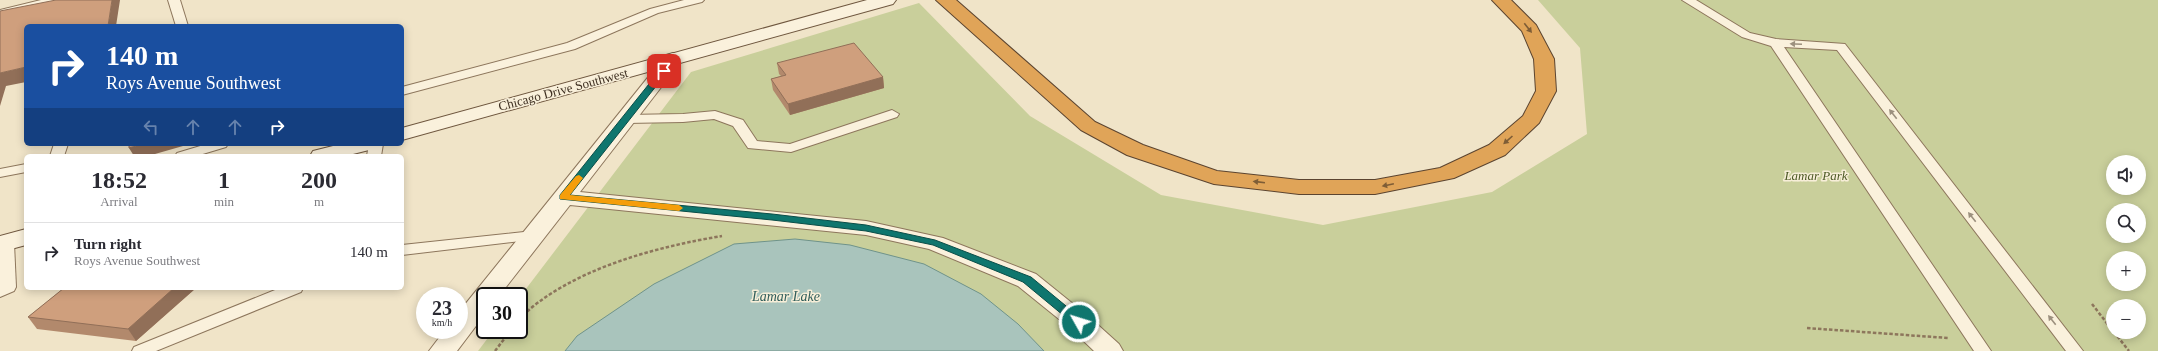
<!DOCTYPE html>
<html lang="en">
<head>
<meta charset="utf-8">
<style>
	:root { --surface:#fff; --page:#f7f7f7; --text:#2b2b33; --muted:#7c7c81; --line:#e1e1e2 }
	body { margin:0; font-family:"Times New Roman",serif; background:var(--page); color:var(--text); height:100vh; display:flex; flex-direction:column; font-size:15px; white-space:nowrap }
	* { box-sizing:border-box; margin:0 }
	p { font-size:13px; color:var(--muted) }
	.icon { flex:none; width:22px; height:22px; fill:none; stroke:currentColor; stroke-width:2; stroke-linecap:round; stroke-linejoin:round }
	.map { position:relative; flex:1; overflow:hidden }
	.panel { position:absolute; left:24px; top:154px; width:380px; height:136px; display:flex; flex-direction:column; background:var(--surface); border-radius:6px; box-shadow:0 2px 10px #0003 }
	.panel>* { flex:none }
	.hud { position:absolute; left:24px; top:24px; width:380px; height:122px; border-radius:6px; box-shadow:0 2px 10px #0003; background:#1a4fa0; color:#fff; overflow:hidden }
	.buttons { position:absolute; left:2106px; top:155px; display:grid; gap:8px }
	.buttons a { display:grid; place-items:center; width:40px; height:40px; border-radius:50%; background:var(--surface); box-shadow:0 2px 10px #0003; font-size:20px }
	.speed { position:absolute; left:416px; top:287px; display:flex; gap:8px; font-size:20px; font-weight:700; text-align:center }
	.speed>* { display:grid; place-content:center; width:52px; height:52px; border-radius:50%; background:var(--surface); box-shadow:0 2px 10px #0003; line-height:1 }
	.speed small { font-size:10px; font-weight:400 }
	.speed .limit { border:2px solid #111; border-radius:6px; background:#fff; color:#111 }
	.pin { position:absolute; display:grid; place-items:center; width:34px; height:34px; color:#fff; margin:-17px; border-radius:8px; box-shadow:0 2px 6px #0006 }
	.me { position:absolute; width:44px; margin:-22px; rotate:309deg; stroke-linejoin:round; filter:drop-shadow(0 0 3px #0008) }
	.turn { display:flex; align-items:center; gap:14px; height:84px; padding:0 16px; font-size:18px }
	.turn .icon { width:52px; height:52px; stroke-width:2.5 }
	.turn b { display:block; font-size:28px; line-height:34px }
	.lanes { display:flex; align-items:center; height:38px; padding:0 16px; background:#0003; justify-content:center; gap:20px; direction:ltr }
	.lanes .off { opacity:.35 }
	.eta { display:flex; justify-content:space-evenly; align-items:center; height:68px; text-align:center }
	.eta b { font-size:24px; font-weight:700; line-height:28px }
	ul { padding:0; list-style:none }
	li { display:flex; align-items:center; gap:12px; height:60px; padding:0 16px; border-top:1px solid var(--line) }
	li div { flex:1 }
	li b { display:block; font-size:15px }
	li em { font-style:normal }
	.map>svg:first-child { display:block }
	.green { fill:#c9cf9b; fill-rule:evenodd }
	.water { fill:#a9c4bc; stroke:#6f938a }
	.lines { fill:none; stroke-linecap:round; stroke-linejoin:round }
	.service-casing { stroke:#8d765c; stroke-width:2 }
	.minor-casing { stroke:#8d765c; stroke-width:2 }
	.secondary-casing { stroke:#6f573f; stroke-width:2 }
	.motorway-casing { stroke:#5b4430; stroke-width:2 }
	.path { stroke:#8d765c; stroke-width:2.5; stroke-dasharray:3.5 2; stroke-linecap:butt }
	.service { fill:#faf1dc; fill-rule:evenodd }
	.minor { fill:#faf1dc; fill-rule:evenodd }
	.secondary { fill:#faf1dc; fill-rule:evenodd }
	.motorway { fill:#e0a458; fill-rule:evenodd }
	.wall { fill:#b2896c }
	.shaded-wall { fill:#916f58 }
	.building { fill:#cf9f7d; stroke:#916f58 }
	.oneway { fill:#7e5d36 }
	.oneway2 { fill:#9c907e }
	.route { fill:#0f766e; stroke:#0a4d48 }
	.slow { fill:#f59e0b }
	.labels { text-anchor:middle; stroke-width:3; stroke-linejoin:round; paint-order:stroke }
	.street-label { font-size:13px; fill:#3d2e20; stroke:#f7eed8 }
	.park-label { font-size:13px; font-style:italic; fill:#4d5a26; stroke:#f7eed8 }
	.water-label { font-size:14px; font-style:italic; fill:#2f5d5a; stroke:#f7eed8 }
</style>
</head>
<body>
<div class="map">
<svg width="2158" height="351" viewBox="0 0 2158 351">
	<rect width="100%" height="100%" fill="#f0e4c8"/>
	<path class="green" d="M1538,0H2158V351H478L494,330H519V298L691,72L919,3L1030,116L1161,195L1323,225L1492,192L1587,134L1580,48ZM2113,162H2139V188H2113ZM2113,210H2139V236H2113ZM2113,258H2139V284H2113ZM2113,306H2139V332H2113Z"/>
	<polygon class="water" points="795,239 850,245 924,264 981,294 1018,324 1044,351 565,351 577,336 654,284 734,244"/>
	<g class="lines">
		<defs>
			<g id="service">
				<polygon points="41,0 61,0 59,2 0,16 0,10"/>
				<polygon points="168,0 180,0 188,26 176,26"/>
				<polygon points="684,0 704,0 702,2 658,13 575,49 402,95 402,87 567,43 650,9"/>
				<polygon points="1682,0 1696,0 1750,33 1776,39 1845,44 2083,351 2066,351 1837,50 1784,47 1991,351 1974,351 1771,46 1742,37"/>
				<polygon points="892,110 899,114 897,117 791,152 748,148 733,126 714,119 683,122 626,123 619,119 626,115 683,114 715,111 743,120 757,141 790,144"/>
				<polygon points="54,144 68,144 64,156 50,156"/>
				<polygon points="207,144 228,144 226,147 196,156 175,156 177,153"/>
				<polygon points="369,144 383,144 381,156 367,156"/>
				<polygon points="26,164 26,172 0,177 0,169"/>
				<polygon points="533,231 538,233 540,236 538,239 402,255 402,245"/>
				<polygon points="6,238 11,240 14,243 16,287 14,291 0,297 0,241"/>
				<polygon points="280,288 303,288 301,292 156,351 132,351 134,347"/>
			</g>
			<polygon id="minor" points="673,53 680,55 683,59 580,192 866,221 943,238 1036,274 1088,316 1119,344 1123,351 1094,351 1070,328 1018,286 929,249 866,235 570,205 499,296 485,296 485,314 457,351 429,351 445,330 459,330 459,312 666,55"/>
			<g id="secondary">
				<polygon points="867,0 896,0 893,4 402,140 402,128"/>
				<polygon points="341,144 376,144 373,149 345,156 310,156 313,151"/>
				<polygon points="26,229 26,245 0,252 0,236"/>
			</g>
			<polygon id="motorway" points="936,0 956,0 1095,122 1143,145 1217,171 1299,180 1375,180 1440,168 1489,145 1523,116 1536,91 1534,59 1522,31 1492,0 1511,0 1536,25 1554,59 1556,91 1539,123 1505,155 1454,178 1375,194 1299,194 1214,184 1127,155 1081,130"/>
		</defs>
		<use href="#service" class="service-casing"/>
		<use href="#minor" class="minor-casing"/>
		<use href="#secondary" class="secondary-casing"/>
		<use href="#motorway" class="motorway-casing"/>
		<g class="path">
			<polyline points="2092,304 2113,331"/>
			<path d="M519,319C568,270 655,247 722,236"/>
			<polyline points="1807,328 1948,338"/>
			<polyline points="2114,332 2129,351"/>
			<polyline points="495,351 511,330"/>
		</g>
		<use href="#service" class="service"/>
		<use href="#minor" class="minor"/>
		<use href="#secondary" class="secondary"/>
		<use href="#motorway" class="motorway"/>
	</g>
	<g class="wall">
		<polygon points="777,63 883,77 884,88 790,115 773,90 771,79 781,76 779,74"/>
		<polygon points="64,288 196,288 136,341 37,329 28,317"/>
	</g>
	<g class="shaded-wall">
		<polygon points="112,0 120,0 116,26 108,26"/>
		<polygon points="26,67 26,82 6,86 0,106 0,73"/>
		<polygon points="883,77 884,88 790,115 788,104"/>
		<polygon points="143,144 190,144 148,156 134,156 129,148"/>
		<polygon points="174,288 196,288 136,341 128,329"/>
	</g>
	<g class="building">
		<polygon points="56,0 112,0 108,26 26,26 26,67 0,73 0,11"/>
		<polygon points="854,43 883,77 788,104 771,79 786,75 777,63"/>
		<polygon points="129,144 143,144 129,148"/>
		<polygon points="64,288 174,288 128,329 28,317"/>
	</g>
	<defs><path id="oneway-solid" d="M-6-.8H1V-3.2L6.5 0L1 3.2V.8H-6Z"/></defs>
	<g class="oneway">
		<use href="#oneway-solid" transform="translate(1528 28) rotate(52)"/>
		<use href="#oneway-solid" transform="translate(1508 140) rotate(138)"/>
		<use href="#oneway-solid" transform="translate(1259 182) rotate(-173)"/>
		<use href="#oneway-solid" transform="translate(1388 185) rotate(168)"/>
	</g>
	<g class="oneway2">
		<use href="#oneway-solid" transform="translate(1796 44) rotate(-177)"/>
		<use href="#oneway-solid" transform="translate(1893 114) rotate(-128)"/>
		<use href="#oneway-solid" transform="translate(1972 217) rotate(-128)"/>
		<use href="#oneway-solid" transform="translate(2052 320) rotate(-128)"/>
	</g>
	<polygon class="route" points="661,69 668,71 570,195 772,214 866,225 935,240 1031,277 1083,320 1084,322 1083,325 1075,325 1023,282 933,245 866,231 772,220 560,199 560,195"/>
	<polygon class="slow" points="579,175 583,178 570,195 679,205 683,208 679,211 560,199 560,195 576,176"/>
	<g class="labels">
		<g class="street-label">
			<text transform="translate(563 89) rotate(-15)" y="5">Chicago Drive Southwest</text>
		</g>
		<g class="park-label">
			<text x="1816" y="180">Lamar Park</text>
		</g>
		<g class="water-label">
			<text x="786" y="301">Lamar Lake</text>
		</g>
	</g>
</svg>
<div class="buttons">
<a><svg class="icon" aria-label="sound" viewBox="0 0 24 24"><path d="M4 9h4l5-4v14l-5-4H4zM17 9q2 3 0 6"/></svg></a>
<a><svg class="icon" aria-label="search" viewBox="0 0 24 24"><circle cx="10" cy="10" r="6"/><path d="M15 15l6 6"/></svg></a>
<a>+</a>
<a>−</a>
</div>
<div class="speed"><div>23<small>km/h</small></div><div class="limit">30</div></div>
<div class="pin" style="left:664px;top:71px;background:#d93025"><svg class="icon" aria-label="arrive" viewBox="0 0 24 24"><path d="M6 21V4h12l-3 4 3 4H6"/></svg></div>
<svg class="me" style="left:1079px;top:322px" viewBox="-20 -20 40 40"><circle r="17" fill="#0f766e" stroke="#fff" stroke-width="3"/><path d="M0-11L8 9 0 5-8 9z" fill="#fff"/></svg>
<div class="hud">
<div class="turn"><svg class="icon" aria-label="right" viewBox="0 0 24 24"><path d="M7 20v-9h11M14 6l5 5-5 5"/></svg><div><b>140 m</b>Roys Avenue Southwest</div></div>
<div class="lanes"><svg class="icon off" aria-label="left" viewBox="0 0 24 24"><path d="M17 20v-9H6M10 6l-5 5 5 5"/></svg><svg class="icon off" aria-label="ahead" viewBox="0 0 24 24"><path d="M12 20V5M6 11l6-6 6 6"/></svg><svg class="icon off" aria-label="ahead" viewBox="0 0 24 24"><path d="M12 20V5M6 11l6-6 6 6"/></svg><svg class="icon" aria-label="right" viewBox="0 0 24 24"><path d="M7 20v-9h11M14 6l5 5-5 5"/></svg></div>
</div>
<section class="panel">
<div class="eta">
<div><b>18:52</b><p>Arrival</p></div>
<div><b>1</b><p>min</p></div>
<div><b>200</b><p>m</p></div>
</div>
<ul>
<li><svg class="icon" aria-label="right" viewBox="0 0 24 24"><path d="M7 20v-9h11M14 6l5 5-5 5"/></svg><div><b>Turn right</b><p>Roys Avenue Southwest</p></div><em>140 m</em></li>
</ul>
</section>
</div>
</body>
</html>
